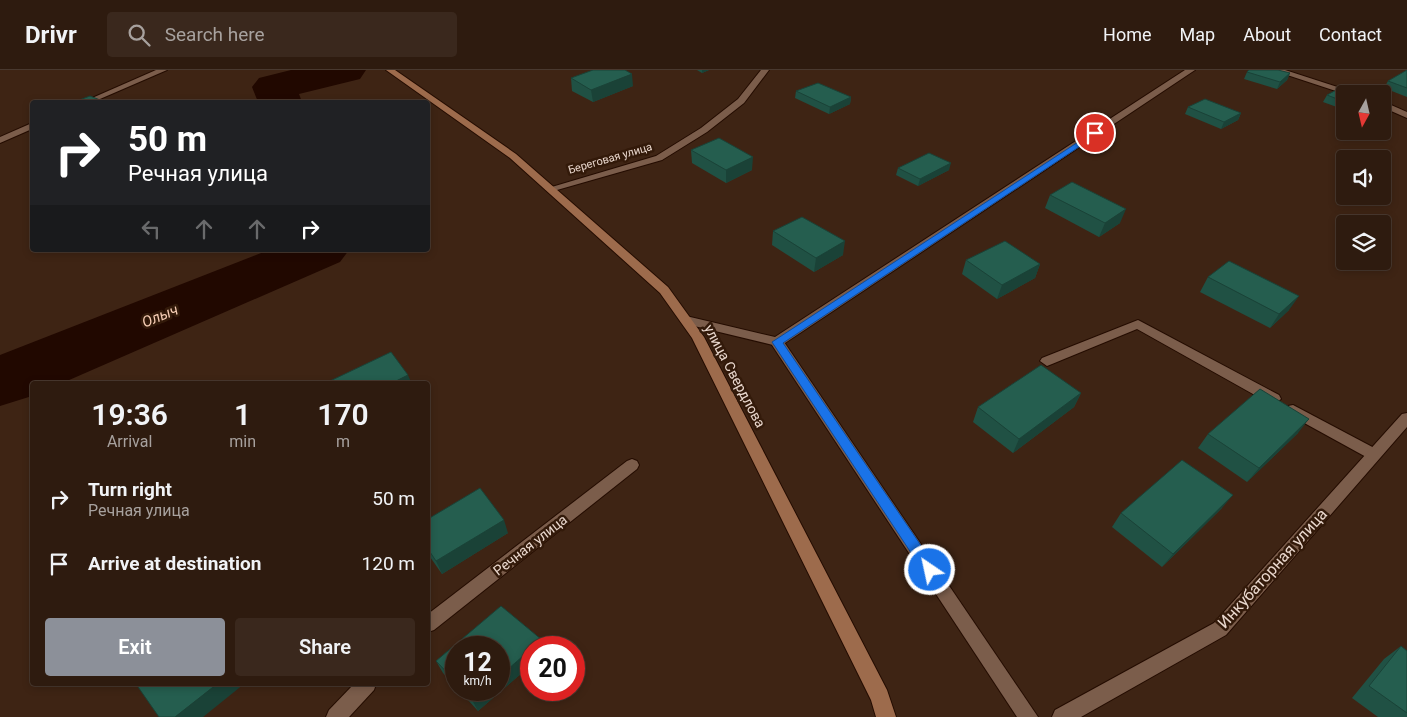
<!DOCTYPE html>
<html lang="en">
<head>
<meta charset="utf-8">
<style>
	:root { --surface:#2e1b0f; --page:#3a281d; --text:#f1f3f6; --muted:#a7a19e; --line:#49392f; --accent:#8c9099 }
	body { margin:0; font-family:Roboto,sans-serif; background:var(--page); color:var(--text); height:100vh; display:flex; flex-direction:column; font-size:19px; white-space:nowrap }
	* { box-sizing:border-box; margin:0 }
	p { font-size:16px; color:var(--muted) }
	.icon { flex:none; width:28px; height:28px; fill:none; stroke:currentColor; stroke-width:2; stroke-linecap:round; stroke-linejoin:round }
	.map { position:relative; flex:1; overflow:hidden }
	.side { position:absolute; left:30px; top:311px; width:400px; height:305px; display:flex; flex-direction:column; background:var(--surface); border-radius:5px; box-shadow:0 2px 8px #0003,0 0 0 1px var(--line) }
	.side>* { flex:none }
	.top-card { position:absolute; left:30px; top:30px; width:400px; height:152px; border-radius:5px; box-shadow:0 2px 8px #0003,0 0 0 1px var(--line); background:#202124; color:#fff; overflow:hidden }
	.needle { width:32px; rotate:188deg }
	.tools { position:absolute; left:1336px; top:15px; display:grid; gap:10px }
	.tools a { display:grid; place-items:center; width:55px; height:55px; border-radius:5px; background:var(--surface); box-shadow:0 2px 8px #0003,0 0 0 1px var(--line); font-size:25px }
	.speed { position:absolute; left:445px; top:566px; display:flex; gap:10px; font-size:25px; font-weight:700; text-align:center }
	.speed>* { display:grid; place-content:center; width:65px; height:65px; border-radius:50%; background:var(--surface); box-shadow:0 2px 8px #0003,0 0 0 1px var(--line); line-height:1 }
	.speed small { font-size:12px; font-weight:400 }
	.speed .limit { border:8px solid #d22; background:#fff; color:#111 }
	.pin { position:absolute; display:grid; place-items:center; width:42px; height:42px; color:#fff; margin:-21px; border:2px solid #fff; border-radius:50%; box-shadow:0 1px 5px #0007 }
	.me { position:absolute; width:55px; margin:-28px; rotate:326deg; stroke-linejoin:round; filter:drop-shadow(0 0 4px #0008) }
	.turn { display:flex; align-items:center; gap:18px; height:105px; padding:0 15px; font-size:22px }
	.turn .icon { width:65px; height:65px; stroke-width:2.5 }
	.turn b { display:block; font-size:35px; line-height:42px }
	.lanes { display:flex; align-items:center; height:48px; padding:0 15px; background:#0003; justify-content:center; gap:25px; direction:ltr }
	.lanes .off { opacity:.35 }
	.eta { display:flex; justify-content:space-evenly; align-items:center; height:85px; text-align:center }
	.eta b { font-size:30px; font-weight:600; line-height:35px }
	.button { display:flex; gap:10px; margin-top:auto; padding:10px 15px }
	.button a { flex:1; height:58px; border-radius:5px; background:var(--accent); color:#fff; font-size:20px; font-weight:600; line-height:58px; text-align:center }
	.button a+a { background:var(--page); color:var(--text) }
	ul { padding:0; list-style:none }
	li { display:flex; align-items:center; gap:15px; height:65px; padding:0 15px }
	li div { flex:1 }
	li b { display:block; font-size:19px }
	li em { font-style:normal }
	header { display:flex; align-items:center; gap:30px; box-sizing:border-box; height:70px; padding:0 25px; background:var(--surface); border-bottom:1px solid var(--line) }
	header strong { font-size:24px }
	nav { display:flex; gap:28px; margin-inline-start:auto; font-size:18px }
	.search { width:350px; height:45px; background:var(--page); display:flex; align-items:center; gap:12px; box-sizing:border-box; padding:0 18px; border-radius:5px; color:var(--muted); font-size:19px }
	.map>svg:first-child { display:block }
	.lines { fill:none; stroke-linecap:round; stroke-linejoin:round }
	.river { fill:#210800; fill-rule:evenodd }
	.service-casing { stroke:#240c00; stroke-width:2 }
	.minor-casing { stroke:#240c00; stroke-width:2 }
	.secondary-casing { stroke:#240c00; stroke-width:2 }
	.service { fill:#7b5d4b; fill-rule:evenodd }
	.minor { fill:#7b5d4b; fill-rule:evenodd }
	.secondary { fill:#9d6b4c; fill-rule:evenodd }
	.wall { fill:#205144 }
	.shaded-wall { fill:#1a4237 }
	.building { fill:#255e4f; stroke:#1a4237 }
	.route { fill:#1a73e8; stroke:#114b97 }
	.labels { text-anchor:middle; stroke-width:5; stroke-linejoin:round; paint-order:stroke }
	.far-street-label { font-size:11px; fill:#ead8ce; stroke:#331a0a }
	.street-label { font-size:14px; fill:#ead8ce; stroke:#331a0a }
	.water-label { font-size:15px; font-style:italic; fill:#f6cdb5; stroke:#331a0a }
	.near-street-label { font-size:16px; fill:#ead8ce; stroke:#331a0a }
</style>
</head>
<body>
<header>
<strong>Drivr</strong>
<div class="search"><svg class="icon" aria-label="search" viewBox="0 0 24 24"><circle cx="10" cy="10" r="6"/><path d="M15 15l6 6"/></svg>Search here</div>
<nav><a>Home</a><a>Map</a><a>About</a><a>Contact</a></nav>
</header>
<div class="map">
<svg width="1407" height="647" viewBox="0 0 1407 647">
	<rect width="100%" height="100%" fill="#3e2414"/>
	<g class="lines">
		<g class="river">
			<polygon points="291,0 366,0 360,9 299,24 302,32 258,32 252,17 259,8"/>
			<polygon points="269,180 349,180 340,192 60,314 32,314 32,326 0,336 0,285"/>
		</g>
		<defs>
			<g id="service">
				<polygon points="1138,250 1279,325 1281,329 1274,334 1269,333 1137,259 1052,294 1047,296 1040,291 1042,288"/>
				<polygon points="777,268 782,269 1038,647 1017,647 772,275 771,272"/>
				<polygon points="1293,335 1378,380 1380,384 1378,388 1368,388 1288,344 1286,340 1288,336"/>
			</g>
			<g id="minor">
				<polygon points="156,0 167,0 93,32 83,32"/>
				<polygon points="761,0 769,0 744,33 707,62 662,90 550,122 545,119 656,86 701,58 738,29"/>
				<polygon points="1185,0 1195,0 782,275 777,276 686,254 680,250 686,246 775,267"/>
				<polygon points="1272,0 1285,0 1359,24 1345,24"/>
				<polygon points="1382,31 1407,42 1407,48 1382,37"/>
				<polygon points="32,53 32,59 0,73 0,67"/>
				<polygon points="1407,343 1407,357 1226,565 1081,647 1052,647 1055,640 1214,553 1402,344"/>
				<polygon points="632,389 637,391 639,395 637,399 434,560 428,562 428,544 627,391"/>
				<polygon points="354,614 376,614 374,620 349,647 326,647 329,640"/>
			</g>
			<polygon id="secondary" points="386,0 395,0 516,84 668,217 704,267 887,620 896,647 876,647 871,630 692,268 660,223 510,88"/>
		</defs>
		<use href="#service" class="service-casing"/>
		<use href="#minor" class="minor-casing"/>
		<use href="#secondary" class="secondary-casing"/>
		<use href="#service" class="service"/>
		<use href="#minor" class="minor"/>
		<use href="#secondary" class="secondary"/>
	</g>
	<g class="wall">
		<polygon points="697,0 709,0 702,3"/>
		<polygon points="1407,0 1407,27 1384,18 1388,11"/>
		<polygon points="1247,2 1290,3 1287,10 1277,19 1244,9"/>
		<polygon points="571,8 633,16 593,32 572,21"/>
		<polygon points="796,21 851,27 850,34 829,44 795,28"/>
		<polygon points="1345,24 1345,40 1323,32 1327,25"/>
		<polygon points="1188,37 1241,43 1238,50 1221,59 1185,44"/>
		<polygon points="691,80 752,100 726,113 692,93"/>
		<polygon points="898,98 949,100 918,116 896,105"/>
		<polygon points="1050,125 1120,153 1099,167 1045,138"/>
		<polygon points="773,161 843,185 814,202 772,175"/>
		<polygon points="966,190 1040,194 1035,208 997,229 962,204"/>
		<polygon points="1208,207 1289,240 1270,258 1200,222"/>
		<polygon points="1081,323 1074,337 1013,383 973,352 978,337"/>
		<polygon points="1298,363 1247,412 1198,378 1208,364"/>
		<polygon points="1222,438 1162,497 1112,457 1121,443"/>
		<polygon points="428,449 508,463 442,504 428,484"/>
		<polygon points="501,536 542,570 545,578 531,578 531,595 478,641 459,620 499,620 499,578 456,578 456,617 443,603 436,591"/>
		<polygon points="1401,576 1407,581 1407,647 1378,647 1352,628 1384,589"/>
	</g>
	<g class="shaded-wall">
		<polygon points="702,0 709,0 702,3"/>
		<polygon points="1290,3 1287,10 1277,19 1280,12"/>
		<polygon points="632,4 633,16 593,32 591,20"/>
		<polygon points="851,27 850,34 829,44 830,37"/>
		<polygon points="1392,36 1387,43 1382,46 1382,41"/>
		<polygon points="1241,43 1238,50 1221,59 1224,52"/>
		<polygon points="753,87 752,100 726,113 726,100"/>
		<polygon points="951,93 949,100 918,116 920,109"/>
		<polygon points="1126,139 1120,153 1099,167 1105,153"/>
		<polygon points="845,171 843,185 814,202 816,188"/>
		<polygon points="1040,194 1035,208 997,229 1002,215"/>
		<polygon points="1299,226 1289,240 1270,258 1279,244"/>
		<polygon points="408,305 412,314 390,314"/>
		<polygon points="1081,323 1074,337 1013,383 1019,369"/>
		<polygon points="1309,349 1298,363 1247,412 1259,398"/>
		<polygon points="1233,425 1222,438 1162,497 1173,484"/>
		<polygon points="504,450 508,463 442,504 436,491"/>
		<polygon points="542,570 545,578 533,578"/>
		<polygon points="531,579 531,595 478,641 472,630 484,620 499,620 499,607"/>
		<polygon points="217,614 244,614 203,647 175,647"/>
	</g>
	<g class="building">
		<polygon points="593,0 625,0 632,4 591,20 571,8"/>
		<polygon points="1249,0 1278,0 1290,3 1280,12 1247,2"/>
		<polygon points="1407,0 1407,18 1388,11"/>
		<polygon points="818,13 851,27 830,37 796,21"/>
		<polygon points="1340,18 1357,24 1345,24 1345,32 1327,25"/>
		<polygon points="90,26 105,32 74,32"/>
		<polygon points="1205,29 1241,43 1224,52 1188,37"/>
		<polygon points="1382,33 1392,36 1382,41"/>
		<polygon points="719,68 753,87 726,100 691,80"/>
		<polygon points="929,83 951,93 920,109 898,98"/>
		<polygon points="1072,112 1126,139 1105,153 1050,125"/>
		<polygon points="802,147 845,171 816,188 773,161"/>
		<polygon points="1005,171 1040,194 1002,215 966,190"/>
		<polygon points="1229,191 1299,226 1279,244 1208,207"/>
		<polygon points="391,282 408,305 390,314 333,314 330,311"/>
		<polygon points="1041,295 1081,323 1019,369 978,337"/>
		<polygon points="1260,319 1309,349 1259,398 1208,364"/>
		<polygon points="1182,390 1233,425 1173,484 1121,443"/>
		<polygon points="480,418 504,450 436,491 428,479 428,449"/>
		<polygon points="501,536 542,570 533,578 531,578 531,579 499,607 499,578 456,578 456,612 436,591"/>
		<polygon points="1401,576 1407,581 1407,643 1369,616"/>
		<polygon points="136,614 217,614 175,647 159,647"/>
		<polygon points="464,620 484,620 472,630"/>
	</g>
	<polygon class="route" points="1095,61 1098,63 1097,65 783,273 935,496 937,500 935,504 930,506 925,504 772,272"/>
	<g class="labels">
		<g class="far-street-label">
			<text transform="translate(610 88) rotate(-16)" y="4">Береговая улица</text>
		</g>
		<g class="street-label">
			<text transform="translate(735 306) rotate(62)" y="5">улица Свердлова</text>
			<text transform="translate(530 475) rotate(-38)" y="5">Речная улица</text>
		</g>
		<g class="water-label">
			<text transform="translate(160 246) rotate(-22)" y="5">Олыч</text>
		</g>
		<g class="near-street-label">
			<text transform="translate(1272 498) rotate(-48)" y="6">Инкубаторная улица</text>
		</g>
	</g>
</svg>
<div class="tools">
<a><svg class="needle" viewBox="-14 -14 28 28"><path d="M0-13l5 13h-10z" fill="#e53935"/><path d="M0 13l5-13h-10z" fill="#a7a19e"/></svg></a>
<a><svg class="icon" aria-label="sound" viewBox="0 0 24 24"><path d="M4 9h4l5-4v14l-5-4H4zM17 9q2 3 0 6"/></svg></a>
<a><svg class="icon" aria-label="layers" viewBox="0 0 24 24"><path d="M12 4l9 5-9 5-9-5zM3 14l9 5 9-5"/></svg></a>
</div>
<div class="speed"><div>12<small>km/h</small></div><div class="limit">20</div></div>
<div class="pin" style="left:1095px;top:63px;background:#d93025"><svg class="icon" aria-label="arrive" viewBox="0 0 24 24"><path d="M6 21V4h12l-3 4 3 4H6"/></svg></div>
<svg class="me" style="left:930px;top:500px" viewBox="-20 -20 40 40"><circle r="17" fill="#1a73e8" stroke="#fff" stroke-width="3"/><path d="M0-11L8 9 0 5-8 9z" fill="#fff"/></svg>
<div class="top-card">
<div class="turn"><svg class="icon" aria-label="right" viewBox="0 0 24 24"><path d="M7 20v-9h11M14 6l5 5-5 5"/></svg><div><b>50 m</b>Речная улица</div></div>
<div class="lanes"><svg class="icon off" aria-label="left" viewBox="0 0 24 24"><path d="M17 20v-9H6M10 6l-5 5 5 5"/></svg><svg class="icon off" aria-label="ahead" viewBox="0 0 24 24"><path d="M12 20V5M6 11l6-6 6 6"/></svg><svg class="icon off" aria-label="ahead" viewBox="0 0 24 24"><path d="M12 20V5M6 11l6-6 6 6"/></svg><svg class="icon" aria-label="right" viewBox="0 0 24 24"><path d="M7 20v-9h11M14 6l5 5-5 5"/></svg></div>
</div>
<section class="side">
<div class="eta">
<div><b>19:36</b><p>Arrival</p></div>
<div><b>1</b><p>min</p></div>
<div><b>170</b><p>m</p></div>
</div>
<ul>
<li><svg class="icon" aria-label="right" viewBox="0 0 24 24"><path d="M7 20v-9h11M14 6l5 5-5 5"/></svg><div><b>Turn right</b><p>Речная улица</p></div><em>50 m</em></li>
<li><svg class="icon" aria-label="arrive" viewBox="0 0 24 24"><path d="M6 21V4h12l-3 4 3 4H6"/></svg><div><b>Arrive at destination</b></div><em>120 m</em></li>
</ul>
<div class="button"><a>Exit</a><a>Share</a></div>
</section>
</div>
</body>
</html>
